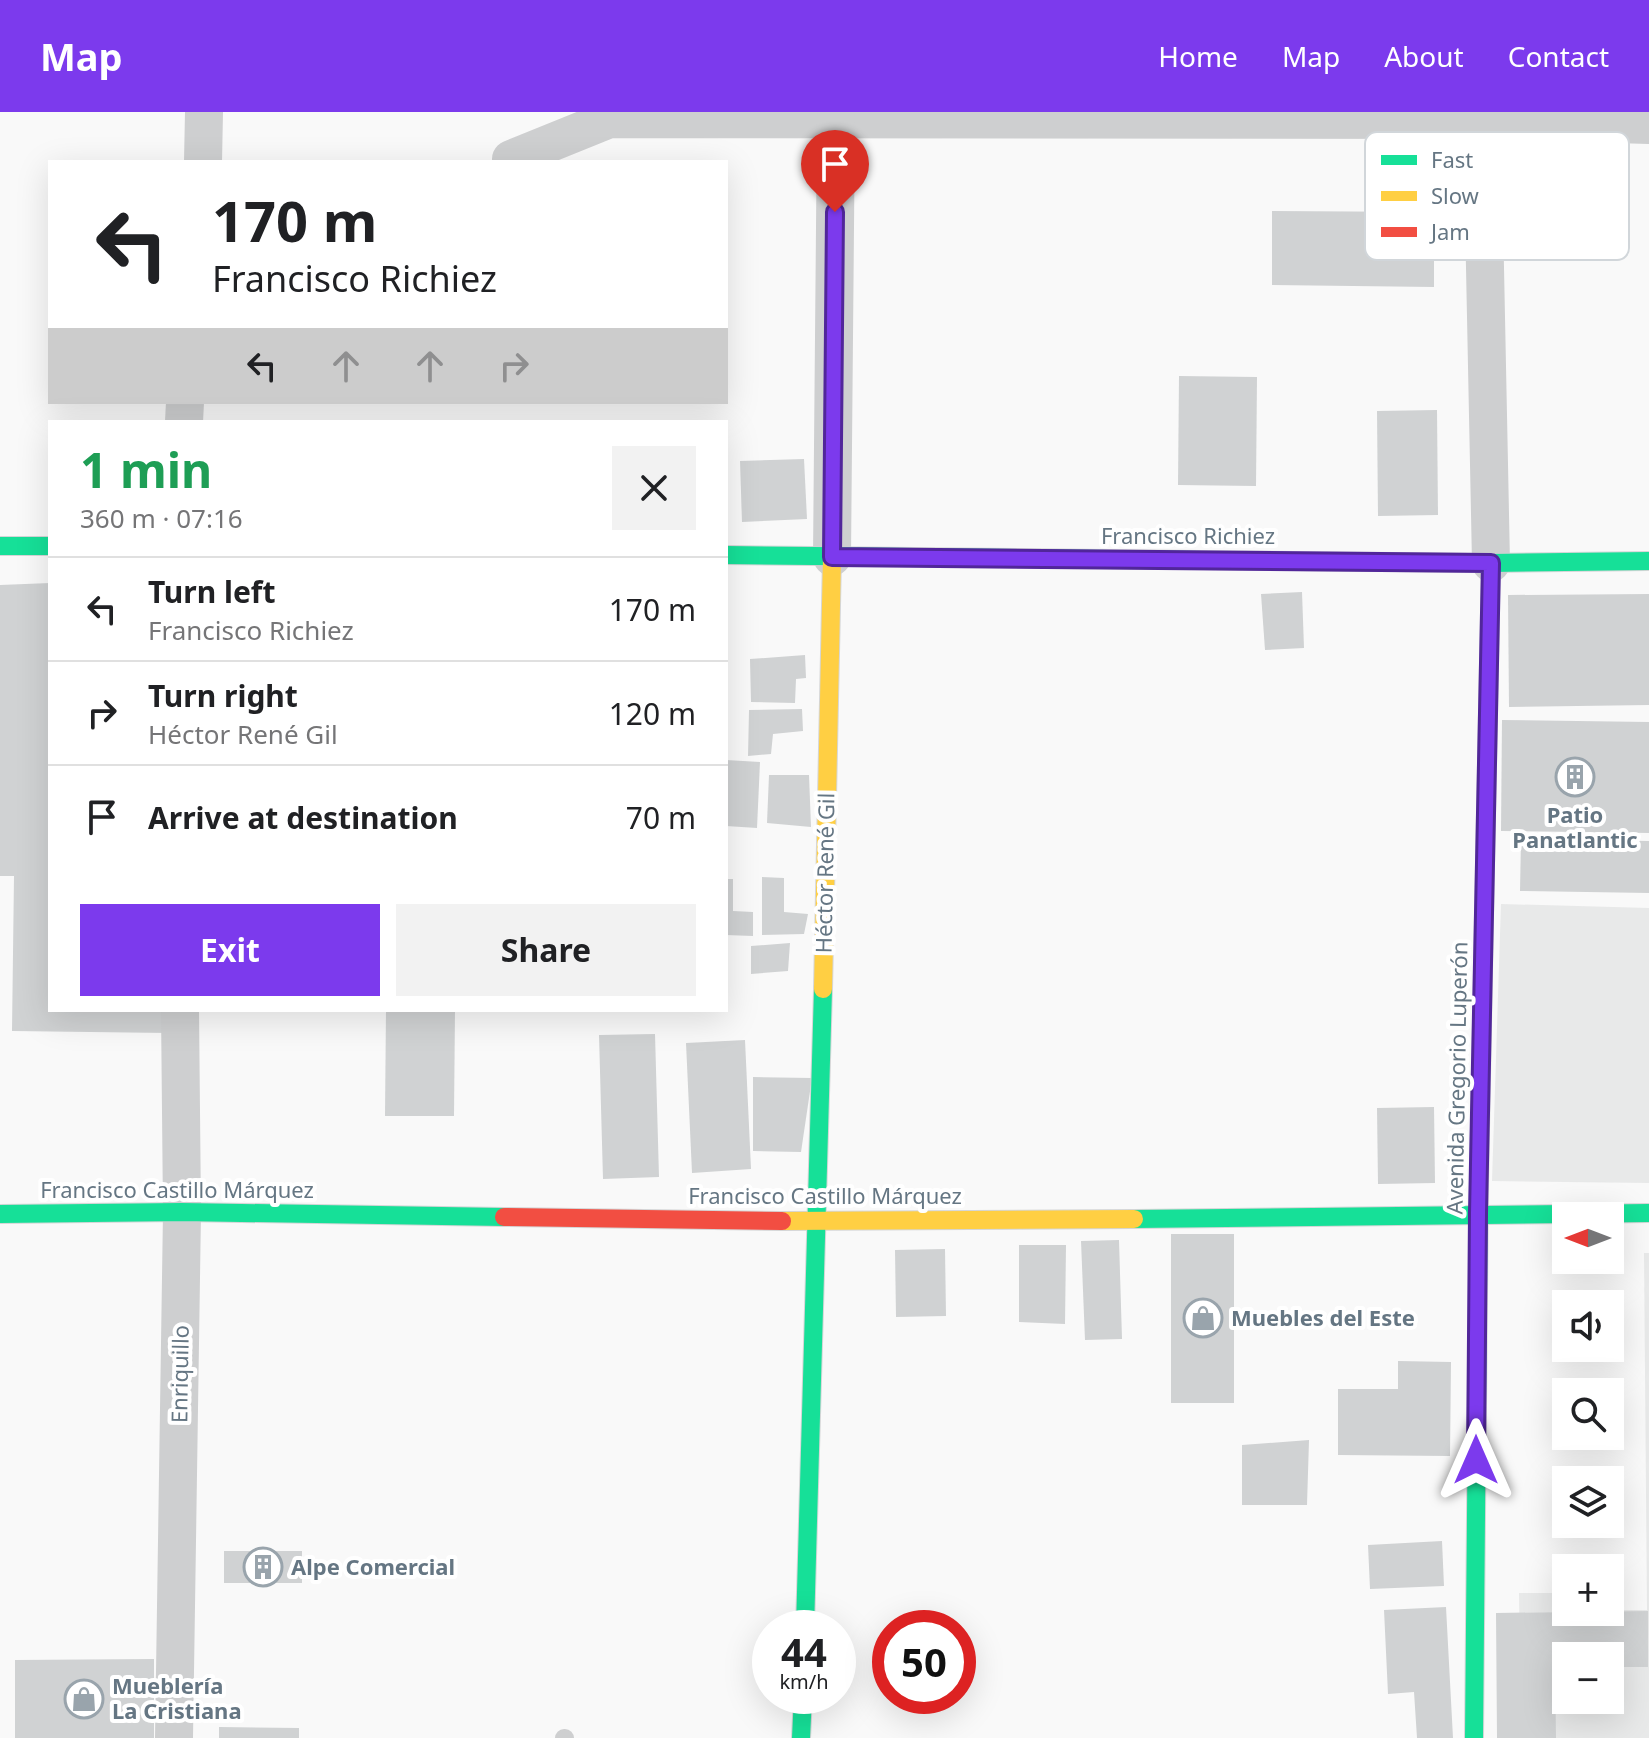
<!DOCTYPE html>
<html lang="en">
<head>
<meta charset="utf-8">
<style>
	:root { --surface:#fff; --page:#f2f2f2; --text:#202124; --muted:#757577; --line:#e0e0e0; --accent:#7c3aed }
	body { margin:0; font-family:"Noto Sans",sans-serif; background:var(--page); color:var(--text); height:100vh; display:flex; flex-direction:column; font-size:30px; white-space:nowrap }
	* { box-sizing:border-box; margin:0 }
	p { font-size:26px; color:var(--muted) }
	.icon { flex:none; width:44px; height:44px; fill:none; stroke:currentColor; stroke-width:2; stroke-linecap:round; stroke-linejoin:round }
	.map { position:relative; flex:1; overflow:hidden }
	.sheet { position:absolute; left:48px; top:308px; width:680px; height:592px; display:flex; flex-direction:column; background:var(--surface); border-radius:0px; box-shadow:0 8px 32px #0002 }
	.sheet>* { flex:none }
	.top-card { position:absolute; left:48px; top:48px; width:680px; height:244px; border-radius:0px; box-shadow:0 8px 32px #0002; background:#fff; color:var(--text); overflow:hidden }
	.needle { width:52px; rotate:270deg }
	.buttons { position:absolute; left:1552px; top:1090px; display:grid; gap:16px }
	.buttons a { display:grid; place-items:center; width:72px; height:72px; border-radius:0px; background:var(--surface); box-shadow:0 8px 32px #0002; font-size:40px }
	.speed { position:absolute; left:752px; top:1498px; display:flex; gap:16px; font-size:40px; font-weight:700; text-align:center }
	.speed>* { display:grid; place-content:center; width:104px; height:104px; border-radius:50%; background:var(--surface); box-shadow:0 8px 32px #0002; line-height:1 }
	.speed small { font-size:20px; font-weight:400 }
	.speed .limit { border:12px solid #d22; background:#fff; color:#111 }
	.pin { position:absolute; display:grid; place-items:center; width:68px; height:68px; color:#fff; margin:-82px -34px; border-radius:50% 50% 50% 0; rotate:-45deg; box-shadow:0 0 8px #0007 }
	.pin .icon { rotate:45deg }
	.me { position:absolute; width:88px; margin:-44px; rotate:0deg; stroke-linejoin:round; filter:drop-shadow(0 0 6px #0008) }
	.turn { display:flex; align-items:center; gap:28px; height:168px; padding:0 32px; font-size:36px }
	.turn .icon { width:104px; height:104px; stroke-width:2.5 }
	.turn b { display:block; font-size:56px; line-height:68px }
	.lanes { display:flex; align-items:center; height:76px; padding:0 32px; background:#0003; justify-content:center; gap:40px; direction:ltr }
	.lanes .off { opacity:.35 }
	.round { display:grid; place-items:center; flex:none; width:84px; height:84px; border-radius:0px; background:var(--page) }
	.summary { display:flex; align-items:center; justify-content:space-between; height:136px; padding:0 32px }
	h1 { font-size:48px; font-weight:700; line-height:60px; color:#1e9e55 }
	.button { display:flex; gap:16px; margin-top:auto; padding:16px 32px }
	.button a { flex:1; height:92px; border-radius:0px; background:var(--accent); color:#fff; font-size:32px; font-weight:700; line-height:92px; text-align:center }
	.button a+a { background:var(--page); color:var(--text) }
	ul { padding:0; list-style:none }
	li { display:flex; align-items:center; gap:24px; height:104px; padding:0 32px; border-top:2px solid var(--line) }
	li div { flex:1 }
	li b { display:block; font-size:30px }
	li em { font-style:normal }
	header { display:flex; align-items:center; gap:48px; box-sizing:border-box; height:112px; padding:0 40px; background:var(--accent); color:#fff }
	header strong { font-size:38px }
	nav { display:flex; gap:44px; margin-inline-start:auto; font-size:28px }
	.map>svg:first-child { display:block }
	.built { fill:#e8e9e9; fill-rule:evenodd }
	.building { fill:#d0d2d3 }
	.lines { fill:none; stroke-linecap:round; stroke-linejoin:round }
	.fast-casing { stroke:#d5d6d7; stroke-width:20 }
	.slow-casing { stroke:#d5d6d7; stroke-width:20 }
	.jam-casing { stroke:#d5d6d7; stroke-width:20 }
	.lane { stroke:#cecfd0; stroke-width:18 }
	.street { stroke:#cecfd0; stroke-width:38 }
	.fast { stroke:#16e098; stroke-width:18 }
	.slow { stroke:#ffcf43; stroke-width:18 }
	.jam { stroke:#f24e42; stroke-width:18 }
	.route-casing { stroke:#51269a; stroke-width:20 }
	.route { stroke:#7c3aed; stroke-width:14 }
	.labels { text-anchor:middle; stroke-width:8; stroke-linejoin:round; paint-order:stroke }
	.street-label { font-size:22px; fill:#657683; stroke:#fff }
	.poi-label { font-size:22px; font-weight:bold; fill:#657683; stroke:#fff; text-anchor:start }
	.key { fill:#fff; stroke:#d1d6da; stroke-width:2 }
	.key-label { font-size:22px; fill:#657683 }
</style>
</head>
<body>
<header>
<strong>Map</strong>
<nav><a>Home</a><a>Map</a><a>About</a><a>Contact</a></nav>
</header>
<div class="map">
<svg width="1649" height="1626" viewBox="0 0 1649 1626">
	<rect width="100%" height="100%" fill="#f9f9f9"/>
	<g class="built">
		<polygon points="1501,792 1649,796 1649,1071 1492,1069"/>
		<path d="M1644,1141H1649V1626H1521L1519,1481H1566V1500H1610V1480H1613L1614,1498H1647ZM1566,1544H1610V1588H1566Z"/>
	</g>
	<g class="building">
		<polygon points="1272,99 1434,100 1434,175 1272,173"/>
		<polygon points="1179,264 1257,265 1256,374 1178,373"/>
		<polygon points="1437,298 1438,403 1378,404 1377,299"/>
		<polygon points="804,347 807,407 742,410 740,349"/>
		<polygon points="50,471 50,898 168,898 168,921 12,919 14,764 0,764 0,473"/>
		<polygon points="1302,480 1304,536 1265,538 1261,482"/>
		<polygon points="1649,482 1649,593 1509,595 1508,483"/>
		<polygon points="805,543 806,566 796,567 795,591 751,590 750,547"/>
		<polygon points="802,597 803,619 773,622 771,642 748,644 749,598"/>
		<polygon points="1502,608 1649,610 1649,721 1501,719"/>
		<polygon points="726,648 760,650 757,716 726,714"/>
		<polygon points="769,663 809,663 811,715 767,711"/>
		<polygon points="1521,727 1649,729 1649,781 1520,779"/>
		<polygon points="762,765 784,766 784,800 808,802 804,822 762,823"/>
		<polygon points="726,767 733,767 733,799 753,800 753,824 726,823"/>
		<polygon points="790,831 788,859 751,862 751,834"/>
		<polygon points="386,898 455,898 454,1004 385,1004"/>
		<polygon points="655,922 659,1065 603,1067 599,923"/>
		<polygon points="745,928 751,1057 692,1061 686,931"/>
		<polygon points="753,965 812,966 801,1040 753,1039"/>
		<polygon points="1434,995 1435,1071 1378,1072 1377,996"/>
		<rect x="1171" y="1122" width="63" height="169"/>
		<polygon points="1119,1128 1122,1227 1085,1228 1081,1129"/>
		<polygon points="1019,1133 1066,1133 1065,1212 1019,1210"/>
		<polygon points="945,1137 946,1204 896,1205 895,1138"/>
		<polygon points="1398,1249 1451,1250 1450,1344 1338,1343 1338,1277 1398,1277"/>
		<polygon points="1309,1328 1307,1393 1242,1393 1242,1333"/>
		<polygon points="1442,1429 1444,1474 1370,1477 1368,1433"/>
		<rect x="224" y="1439" width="78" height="32"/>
		<polygon points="1446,1495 1453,1626 1417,1626 1414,1580 1388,1582 1384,1498"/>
		<polygon points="1648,1499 1648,1555 1610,1555 1610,1544 1566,1544 1566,1556 1555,1556 1556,1626 1497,1626 1496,1501"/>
		<polygon points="154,1547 154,1626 15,1626 15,1548"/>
		<polygon points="219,1615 299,1616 299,1626 219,1626"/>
	</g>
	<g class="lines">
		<defs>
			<g id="fast">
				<polyline points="0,434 50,434"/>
				<polyline points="726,443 1491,451 1649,449"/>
				<polyline points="1484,804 1491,451"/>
				<polyline points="0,1102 182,1100 504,1105"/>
				<polyline points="1134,1107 1649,1101"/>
				<polyline points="805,1516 823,877"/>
				<polyline points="801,1626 803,1584"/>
				<polyline points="1474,1626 1479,1071"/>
			</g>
			<g id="slow">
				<polyline points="823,877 832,445"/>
				<polyline points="1479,1071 1484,804"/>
				<polyline points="782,1109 1134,1107"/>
			</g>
			<polyline id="jam" points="504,1105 782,1109"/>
		</defs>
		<use href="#fast" class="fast-casing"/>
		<use href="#slow" class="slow-casing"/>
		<use href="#jam" class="jam-casing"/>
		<polyline class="lane" points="564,1626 565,1626"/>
		<g class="street">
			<polyline points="1482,8 1491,451"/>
			<polyline points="511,47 610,7 1482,8 1649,13"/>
			<polyline points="203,50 204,0"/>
			<polyline points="184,310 185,290"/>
			<polyline points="832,445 836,6"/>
			<polyline points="174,1626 182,1100 180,898"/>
		</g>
		<use href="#fast" class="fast"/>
		<use href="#slow" class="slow"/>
		<use href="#jam" class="jam"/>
	</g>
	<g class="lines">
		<defs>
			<polyline id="route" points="835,100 832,445 1491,451 1478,1101 1476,1348"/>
		</defs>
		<use href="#route" class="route-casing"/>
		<use href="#route" class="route"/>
	</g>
	<defs>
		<symbol id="building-ring" viewBox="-11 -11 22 22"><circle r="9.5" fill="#fff" stroke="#99a4ac" stroke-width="1.5"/><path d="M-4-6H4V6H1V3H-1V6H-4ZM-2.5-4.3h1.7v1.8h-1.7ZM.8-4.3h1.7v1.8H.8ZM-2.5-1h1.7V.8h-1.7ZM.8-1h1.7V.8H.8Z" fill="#99a4ac"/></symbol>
		<symbol id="shop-ring" viewBox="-11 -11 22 22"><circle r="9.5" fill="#fff" stroke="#99a4ac" stroke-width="1.5"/><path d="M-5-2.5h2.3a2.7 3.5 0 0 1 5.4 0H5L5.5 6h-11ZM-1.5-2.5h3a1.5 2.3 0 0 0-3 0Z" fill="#99a4ac"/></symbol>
	</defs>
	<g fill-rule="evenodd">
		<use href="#building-ring" x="1553" y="643" width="44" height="44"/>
		<use href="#shop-ring" x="1181" y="1184" width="44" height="44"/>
		<use href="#building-ring" x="241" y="1433" width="44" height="44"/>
		<use href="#shop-ring" x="62" y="1565" width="44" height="44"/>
	</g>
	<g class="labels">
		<g class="street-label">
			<text x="1188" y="432">Francisco Richiez</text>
			<text transform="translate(825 761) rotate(-89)" y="8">Héctor René Gil</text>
			<text transform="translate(1457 966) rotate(-89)" y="8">Avenida Gregorio Luperón</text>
			<text x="177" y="1086">Francisco Castillo Márquez</text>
			<text x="825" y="1092">Francisco Castillo Márquez</text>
			<text transform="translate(180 1262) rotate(-89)" y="8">Enriquillo</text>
		</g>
		<g class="poi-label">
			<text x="1575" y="711" text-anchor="middle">Patio<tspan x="1575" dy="25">Panatlantic</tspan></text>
			<text x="1231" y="1214">Muebles del Este</text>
			<text x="291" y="1463">Alpe Comercial</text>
			<text x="112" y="1582">Mueblería<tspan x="112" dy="25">La Cristiana</tspan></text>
		</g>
	</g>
	<rect x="1365" y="20" width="264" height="128" rx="12" class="key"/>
	<rect x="1381" y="43" width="36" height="10" fill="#16e098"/>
	<rect x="1381" y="79" width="36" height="10" fill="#ffcf43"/>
	<rect x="1381" y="115" width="36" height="10" fill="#f24e42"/>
	<g class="key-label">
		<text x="1431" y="56">Fast</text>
		<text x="1431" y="92">Slow</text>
		<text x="1431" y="128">Jam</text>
	</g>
</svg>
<div class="buttons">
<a><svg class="needle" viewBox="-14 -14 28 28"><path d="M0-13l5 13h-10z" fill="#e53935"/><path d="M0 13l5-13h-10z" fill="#757577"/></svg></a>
<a><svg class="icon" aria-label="sound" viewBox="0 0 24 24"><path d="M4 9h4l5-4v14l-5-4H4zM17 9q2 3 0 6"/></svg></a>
<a><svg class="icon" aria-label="search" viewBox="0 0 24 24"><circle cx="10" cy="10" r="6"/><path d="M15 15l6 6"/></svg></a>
<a><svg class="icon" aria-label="layers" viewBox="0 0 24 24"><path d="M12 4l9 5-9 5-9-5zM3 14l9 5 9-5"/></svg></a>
<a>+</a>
<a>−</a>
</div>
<div class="speed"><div>44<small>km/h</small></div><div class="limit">50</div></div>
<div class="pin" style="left:835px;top:100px;background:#d93025"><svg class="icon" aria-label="arrive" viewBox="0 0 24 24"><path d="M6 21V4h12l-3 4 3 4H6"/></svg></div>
<svg class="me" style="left:1476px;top:1348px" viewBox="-20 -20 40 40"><path d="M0-17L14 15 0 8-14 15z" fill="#7c3aed" stroke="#fff" stroke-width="4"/></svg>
<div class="top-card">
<div class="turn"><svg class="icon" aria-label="left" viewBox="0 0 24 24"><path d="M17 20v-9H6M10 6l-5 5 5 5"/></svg><div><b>170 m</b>Francisco Richiez</div></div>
<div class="lanes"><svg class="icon" aria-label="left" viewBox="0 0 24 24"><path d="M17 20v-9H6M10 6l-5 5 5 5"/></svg><svg class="icon off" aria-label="ahead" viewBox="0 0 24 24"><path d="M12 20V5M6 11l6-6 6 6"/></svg><svg class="icon off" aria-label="ahead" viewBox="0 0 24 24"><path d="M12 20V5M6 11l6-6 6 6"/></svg><svg class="icon off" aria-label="right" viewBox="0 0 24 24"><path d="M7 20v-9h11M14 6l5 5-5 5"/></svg></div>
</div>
<section class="sheet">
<div class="summary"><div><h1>1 min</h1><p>360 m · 07:16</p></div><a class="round"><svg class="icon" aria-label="close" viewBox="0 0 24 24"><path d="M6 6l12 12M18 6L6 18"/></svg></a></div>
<ul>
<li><svg class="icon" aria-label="left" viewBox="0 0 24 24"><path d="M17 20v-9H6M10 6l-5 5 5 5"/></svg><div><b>Turn left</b><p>Francisco Richiez</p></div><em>170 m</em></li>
<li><svg class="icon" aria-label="right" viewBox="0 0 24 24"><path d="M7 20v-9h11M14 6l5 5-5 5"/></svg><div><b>Turn right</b><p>Héctor René Gil</p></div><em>120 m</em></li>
<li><svg class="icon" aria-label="arrive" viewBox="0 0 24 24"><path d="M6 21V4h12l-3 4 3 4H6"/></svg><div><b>Arrive at destination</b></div><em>70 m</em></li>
</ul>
<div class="button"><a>Exit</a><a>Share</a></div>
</section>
</div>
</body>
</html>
